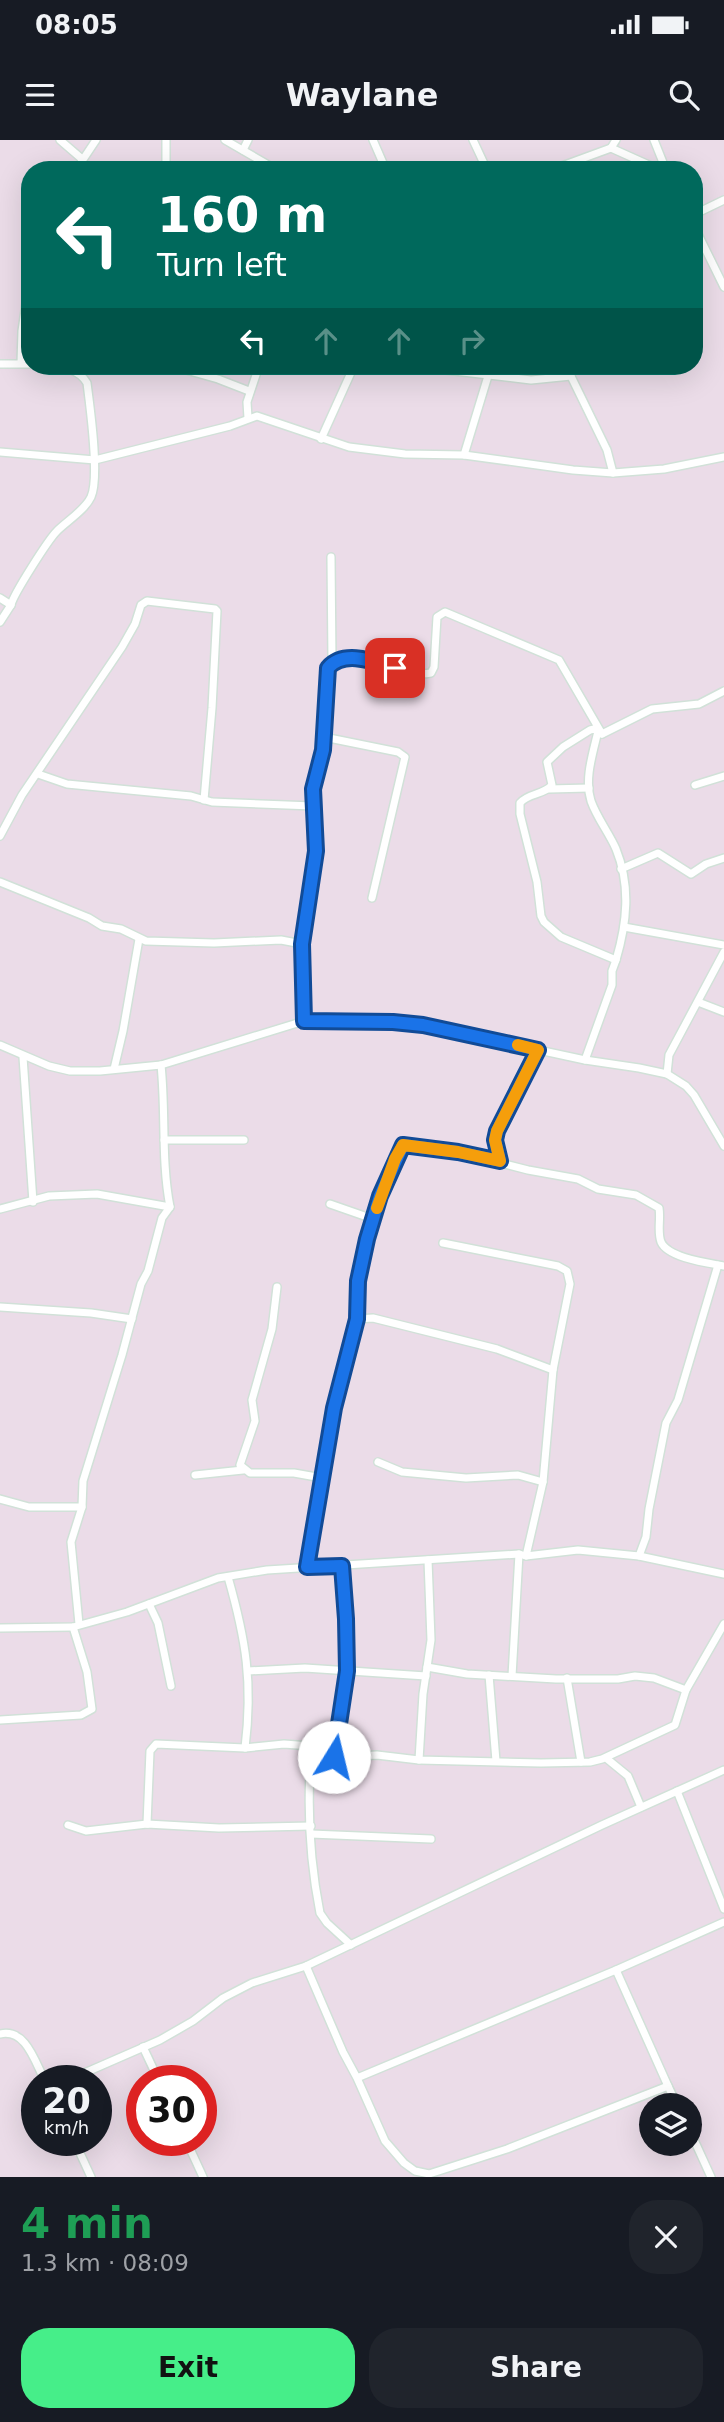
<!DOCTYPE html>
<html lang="en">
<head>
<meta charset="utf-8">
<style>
	:root { --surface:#171b24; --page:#20242c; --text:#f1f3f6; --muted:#9ea1a6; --accent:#46ee89 }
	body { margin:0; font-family:"DejaVu Sans",sans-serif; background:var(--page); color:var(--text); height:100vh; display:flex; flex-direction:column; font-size:26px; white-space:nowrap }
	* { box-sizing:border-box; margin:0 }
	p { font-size:23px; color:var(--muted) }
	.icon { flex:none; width:38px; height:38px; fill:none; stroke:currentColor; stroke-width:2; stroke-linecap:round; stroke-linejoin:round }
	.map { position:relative; height:2037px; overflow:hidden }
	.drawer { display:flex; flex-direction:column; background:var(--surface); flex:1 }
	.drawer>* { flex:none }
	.banner { position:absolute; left:21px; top:21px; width:682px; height:214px; border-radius:28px; box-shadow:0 7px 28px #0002; background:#00695c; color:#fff; overflow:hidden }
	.buttons { position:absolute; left:639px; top:1953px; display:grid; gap:14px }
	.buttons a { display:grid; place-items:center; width:63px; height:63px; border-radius:50%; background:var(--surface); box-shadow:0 7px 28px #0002; font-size:35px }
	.speed { position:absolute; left:21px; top:1925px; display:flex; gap:14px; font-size:35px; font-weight:700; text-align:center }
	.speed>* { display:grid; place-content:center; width:91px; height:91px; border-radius:50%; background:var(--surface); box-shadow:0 7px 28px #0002; line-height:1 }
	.speed small { font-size:18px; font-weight:400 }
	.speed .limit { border:10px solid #d22; background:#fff; color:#111 }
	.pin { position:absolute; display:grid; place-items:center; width:60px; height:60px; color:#fff; margin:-30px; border-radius:14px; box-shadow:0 4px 10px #0006 }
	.me { position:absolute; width:77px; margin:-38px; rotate:9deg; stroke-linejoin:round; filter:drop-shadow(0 0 5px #0008) }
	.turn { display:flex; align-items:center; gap:24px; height:147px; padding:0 21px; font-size:32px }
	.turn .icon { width:91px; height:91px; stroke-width:2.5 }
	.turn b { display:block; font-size:49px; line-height:60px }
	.lanes { display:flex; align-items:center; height:66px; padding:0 21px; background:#0003; justify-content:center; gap:35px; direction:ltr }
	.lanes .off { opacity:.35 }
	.round { display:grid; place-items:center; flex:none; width:74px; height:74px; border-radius:28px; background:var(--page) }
	.headline { display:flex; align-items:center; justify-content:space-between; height:119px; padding:0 21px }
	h1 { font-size:42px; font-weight:700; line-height:52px; color:#1e9e55 }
	.button { display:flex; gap:14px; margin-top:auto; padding:14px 21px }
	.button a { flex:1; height:80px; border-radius:28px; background:var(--accent); color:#111; font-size:28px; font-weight:700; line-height:80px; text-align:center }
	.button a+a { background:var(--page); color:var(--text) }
	.status { display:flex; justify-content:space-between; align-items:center; height:49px; padding:0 35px; background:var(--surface); direction:ltr }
	.status svg { height:19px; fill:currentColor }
	header { display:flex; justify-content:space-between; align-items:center; height:91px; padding:0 21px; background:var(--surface); font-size:32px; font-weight:700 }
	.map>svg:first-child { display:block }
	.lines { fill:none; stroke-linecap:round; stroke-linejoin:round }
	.minor-casing { stroke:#d1e1d8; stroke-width:10 }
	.minor { stroke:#fff; stroke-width:7 }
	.route-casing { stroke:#114b97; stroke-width:18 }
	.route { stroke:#1a73e8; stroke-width:12 }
	.slow { stroke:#f59e0b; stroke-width:12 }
</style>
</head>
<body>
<div class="status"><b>08:05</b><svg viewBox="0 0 49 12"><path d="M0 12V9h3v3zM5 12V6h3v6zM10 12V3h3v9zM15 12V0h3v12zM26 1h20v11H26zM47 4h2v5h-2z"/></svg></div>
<header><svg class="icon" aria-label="menu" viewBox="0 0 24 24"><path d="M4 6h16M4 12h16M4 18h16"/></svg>Waylane<svg class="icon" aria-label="search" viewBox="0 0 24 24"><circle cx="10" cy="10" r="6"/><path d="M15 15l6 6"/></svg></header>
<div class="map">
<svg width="724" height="2037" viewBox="0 0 724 2037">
	<rect width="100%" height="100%" fill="#ebdce8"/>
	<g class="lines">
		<defs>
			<g id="minor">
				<polyline points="60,0 82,19"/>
				<polyline points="166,0 166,30"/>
				<polyline points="225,0 277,30"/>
				<polyline points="373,0 386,30"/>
				<polyline points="473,0 487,30"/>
				<polyline points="654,0 666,30"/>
				<polyline points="611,8 660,30"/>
				<polyline points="243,10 248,0"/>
				<polyline points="76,30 96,0"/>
				<polyline points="551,30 611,8 616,0"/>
				<polyline points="695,74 724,60"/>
				<polyline points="695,88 724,147"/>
				<polyline points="21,223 22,191 30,136"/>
				<polyline points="0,224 30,224"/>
				<polyline points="411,226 531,240 571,236"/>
				<polyline points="566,226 607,310 613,333"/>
				<polyline points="179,228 218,239 249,251"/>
				<polyline points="248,278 247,262 259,226"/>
				<polyline points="321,299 354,226"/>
				<polyline points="0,312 95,320 230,286 257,276 349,307 405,314 464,315 573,330 613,333 664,329 724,317"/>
				<polyline points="464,315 488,236"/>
				<polyline points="331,417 332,522"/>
				<path d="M0,458L11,465C13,455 48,400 57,391C67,381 85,370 91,357C100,337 90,267 87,243C79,229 63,227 49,226"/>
				<polyline points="0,482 11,465"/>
				<path d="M598,591C593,613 584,639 591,661C597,678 609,693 616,709C631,746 627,783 616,820"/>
				<polyline points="324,597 398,612 405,617 372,758"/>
				<polyline points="38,634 67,644 191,656 212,662 313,666"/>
				<polyline points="695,645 724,636"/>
				<polyline points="549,649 589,648"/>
				<polyline points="0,696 22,655 122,507 135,484 141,465 147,461 215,469 217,471 212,568 204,660"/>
				<polyline points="621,729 658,713 691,734 706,724 724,718"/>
				<polyline points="0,742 89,778 102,786 121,789 146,801 214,803 281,800 302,804"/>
				<polyline points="624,787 724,805"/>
				<polyline points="698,862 724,872"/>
				<path d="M304,881L302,804L316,711L313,649L323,610L327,533L332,522C340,521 347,518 354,518C381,520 405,538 431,533L434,527L437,477L445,472L559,520L602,594"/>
				<polyline points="0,905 49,926 70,931 100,931 161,925 304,881 393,882 423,885 585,920 639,928 667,934 686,946 694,955 724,1006"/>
				<polyline points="23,917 33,1062"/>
				<path d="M585,920L612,845V831L616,820L561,797L544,782L541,776L537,742L520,674V663C528,653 544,655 552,645L547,622L563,607L590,590L594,589L602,594L652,569L699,564L724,551"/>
				<polyline points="114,929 123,891 139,799"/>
				<polyline points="667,934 669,915 724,812"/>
				<polyline points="164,1000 244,1000"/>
				<polyline points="500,1021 495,1000 497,991 538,910"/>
				<polyline points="330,1064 373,1079"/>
				<polyline points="0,1069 49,1056 97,1054 170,1067"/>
				<polyline points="443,1103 558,1126 567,1131 570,1144 553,1230 543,1342 526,1416"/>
				<polyline points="277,1147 272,1189 252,1260 255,1281 240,1325 250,1333 294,1333 322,1338"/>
				<polyline points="0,1167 91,1173 132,1179"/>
				<polyline points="357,1179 373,1178 497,1209 553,1230"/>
				<polyline points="378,1322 402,1332 466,1338 518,1335 543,1342"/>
				<polyline points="195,1335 243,1330"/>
				<polyline points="0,1359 29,1367 82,1367"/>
				<polyline points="639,1416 646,1397 649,1369 666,1283 678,1260 718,1125"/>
				<path d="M307,1427L334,1268L357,1179L358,1141L367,1099L380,1057L403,1005L458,1012L528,1030L578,1039L598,1049L636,1055L659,1068C661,1079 657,1091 661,1102C668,1118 708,1123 724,1126"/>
				<path d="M228,1437C246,1500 253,1543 245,1608"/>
				<polyline points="149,1464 158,1483 171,1546"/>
				<path d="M79,1484L71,1402L82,1367L83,1341L122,1215L141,1144L148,1131L162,1078L170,1067C161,1020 166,973 161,925"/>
				<polyline points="0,1488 73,1487 127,1472 218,1438 267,1430 519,1414 526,1416 578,1410 639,1416 724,1434"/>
				<polyline points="427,1527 467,1534 556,1539 618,1539 635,1536 654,1538 686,1550"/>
				<polyline points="248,1531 305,1528 426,1536"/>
				<polyline points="489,1535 496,1621"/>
				<polyline points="512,1536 519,1414"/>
				<polyline points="567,1538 581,1622"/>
				<polyline points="0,1580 81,1575 92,1569 87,1532 73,1487"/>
				<polyline points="334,1617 347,1531 347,1479 342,1426"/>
				<polyline points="606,1618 628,1636 641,1667"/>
				<polyline points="419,1620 423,1554 431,1500 428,1420"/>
				<polyline points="677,1651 724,1769"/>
				<polyline points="147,1684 150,1611 156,1604 245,1608 284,1604 310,1606 311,1615"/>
				<polyline points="68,1685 86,1691 147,1684 219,1688 311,1686"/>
				<polyline points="311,1694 431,1699"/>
				<path d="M351,1805L327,1783L320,1773C310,1722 307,1667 311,1615L334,1617L377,1615L419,1620L541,1623L590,1622L602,1619L675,1585L686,1550L724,1484"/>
				<polyline points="306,1826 343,1912 357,1938 385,2001 404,2023 415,2031 429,2034 507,2009 668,1946 616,1830 357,1938"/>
				<polyline points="616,1830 724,1782"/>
				<path d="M0,1894C26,1888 35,1922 45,1941"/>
				<polyline points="143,1907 159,1941"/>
				<polyline points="66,1941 160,1900 193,1881 223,1858 252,1843 306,1826 602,1685 724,1630"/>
				<polyline points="668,1946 677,1965"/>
				<polyline points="690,1991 711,2037"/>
				<polyline points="74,2000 91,2037"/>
				<polyline points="186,2000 203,2037"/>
			</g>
		</defs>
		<use href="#minor" class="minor-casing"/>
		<use href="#minor" class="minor"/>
	</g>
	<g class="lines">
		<defs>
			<path id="route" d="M334,1617L347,1531L346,1479L342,1426L307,1427L334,1268L357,1179L358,1141L367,1099L380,1056L403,1005L458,1012L500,1021L495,1000L497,991L538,910L423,885L393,882L304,881L302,804L316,711L313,649L323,610L328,528C344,509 375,522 395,528"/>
		</defs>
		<use href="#route" class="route-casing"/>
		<use href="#route" class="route"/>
		<polyline class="slow" points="377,1068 395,1019 403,1005 458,1012 500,1021 495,1000 497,991 538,910 518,905"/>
	</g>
</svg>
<div class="buttons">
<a><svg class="icon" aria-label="layers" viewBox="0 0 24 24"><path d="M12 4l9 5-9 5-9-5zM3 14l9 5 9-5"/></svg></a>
</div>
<div class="speed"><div>20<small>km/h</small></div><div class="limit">30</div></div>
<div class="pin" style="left:395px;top:528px;background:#d93025"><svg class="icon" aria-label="arrive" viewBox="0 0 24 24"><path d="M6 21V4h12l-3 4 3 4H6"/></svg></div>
<svg class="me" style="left:334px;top:1617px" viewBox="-20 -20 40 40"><circle r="19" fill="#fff"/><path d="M0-13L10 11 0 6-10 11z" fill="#1a73e8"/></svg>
<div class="banner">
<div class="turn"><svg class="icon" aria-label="left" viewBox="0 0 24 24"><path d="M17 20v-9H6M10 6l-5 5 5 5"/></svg><div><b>160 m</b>Turn left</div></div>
<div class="lanes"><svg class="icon" aria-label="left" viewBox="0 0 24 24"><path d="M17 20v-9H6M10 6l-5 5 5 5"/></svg><svg class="icon off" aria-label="ahead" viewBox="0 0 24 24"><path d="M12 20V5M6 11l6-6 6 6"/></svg><svg class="icon off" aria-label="ahead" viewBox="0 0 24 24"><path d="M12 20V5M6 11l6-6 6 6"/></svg><svg class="icon off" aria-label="right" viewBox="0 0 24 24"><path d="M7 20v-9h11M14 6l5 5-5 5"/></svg></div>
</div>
</div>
<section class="drawer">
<div class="headline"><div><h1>4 min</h1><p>1.3 km · 08:09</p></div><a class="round"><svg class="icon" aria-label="close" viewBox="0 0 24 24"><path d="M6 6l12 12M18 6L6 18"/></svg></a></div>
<div class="button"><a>Exit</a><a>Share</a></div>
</section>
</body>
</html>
